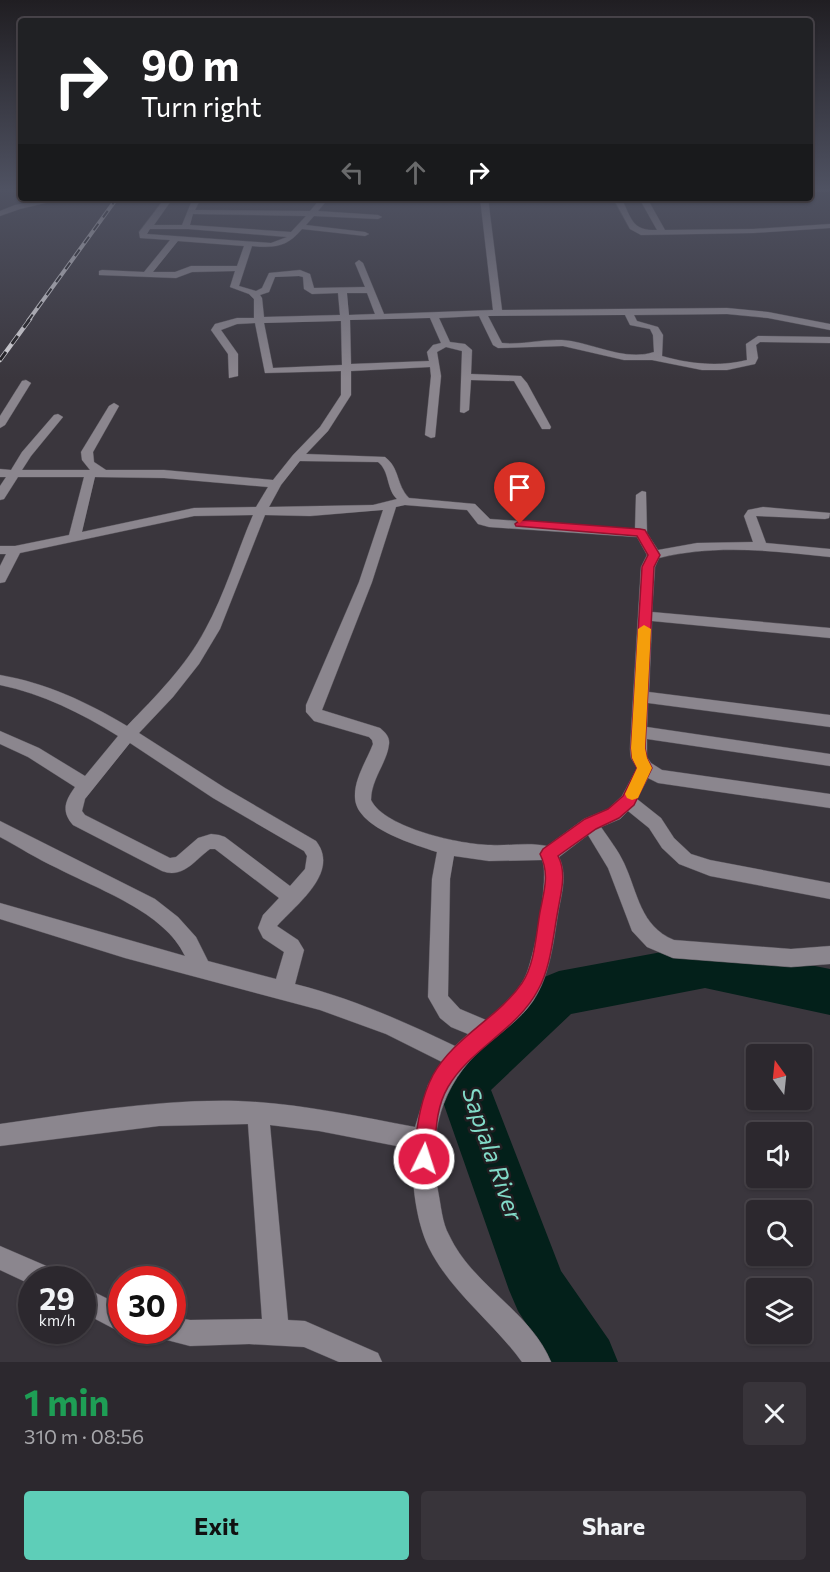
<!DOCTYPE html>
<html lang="en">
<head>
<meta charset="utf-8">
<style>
	:root { --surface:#2c282e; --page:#38343a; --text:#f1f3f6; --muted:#a6a6aa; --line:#48444a; --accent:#5eceb8 }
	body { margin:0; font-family:Commissioner,sans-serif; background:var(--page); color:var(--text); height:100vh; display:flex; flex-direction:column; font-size:22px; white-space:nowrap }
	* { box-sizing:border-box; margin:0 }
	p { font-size:20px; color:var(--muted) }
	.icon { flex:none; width:33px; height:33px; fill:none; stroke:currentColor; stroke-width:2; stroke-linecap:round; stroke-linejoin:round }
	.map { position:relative; height:1362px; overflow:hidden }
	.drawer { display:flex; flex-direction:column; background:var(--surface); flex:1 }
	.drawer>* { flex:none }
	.banner { position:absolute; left:18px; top:18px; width:795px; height:183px; border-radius:6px; box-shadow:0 2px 4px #0004,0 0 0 2px var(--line); background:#202124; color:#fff; overflow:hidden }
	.needle { width:39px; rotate:345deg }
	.buttons { position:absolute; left:746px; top:1044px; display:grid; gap:12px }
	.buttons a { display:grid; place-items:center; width:66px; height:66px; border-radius:6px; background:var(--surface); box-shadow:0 2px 4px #0004,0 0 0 2px var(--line); font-size:30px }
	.speed { position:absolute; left:18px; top:1266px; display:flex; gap:12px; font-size:30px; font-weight:700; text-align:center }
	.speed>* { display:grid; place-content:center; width:78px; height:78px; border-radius:50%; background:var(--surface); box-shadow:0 2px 4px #0004,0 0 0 2px var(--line); line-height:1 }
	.speed small { font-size:15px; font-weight:400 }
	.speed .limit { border:9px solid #d22; background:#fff; color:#111 }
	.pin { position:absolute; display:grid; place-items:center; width:51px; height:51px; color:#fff; margin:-62px -26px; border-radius:50% 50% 50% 0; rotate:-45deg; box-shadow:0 0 6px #0007 }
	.pin .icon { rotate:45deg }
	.me { position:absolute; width:66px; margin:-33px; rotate:4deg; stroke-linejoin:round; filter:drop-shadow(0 0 4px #0008) }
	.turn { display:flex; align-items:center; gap:21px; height:126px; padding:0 24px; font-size:27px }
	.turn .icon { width:78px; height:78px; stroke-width:2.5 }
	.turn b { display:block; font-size:42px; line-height:51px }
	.lanes { display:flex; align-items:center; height:57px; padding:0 24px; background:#0003; justify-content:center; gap:30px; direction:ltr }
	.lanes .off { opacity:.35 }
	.round { display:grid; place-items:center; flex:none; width:63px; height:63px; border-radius:6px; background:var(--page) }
	.summary { display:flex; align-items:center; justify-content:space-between; height:102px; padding:0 24px }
	h1 { font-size:36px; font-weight:700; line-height:45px; color:#1e9e55 }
	.button { display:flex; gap:12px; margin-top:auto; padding:12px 24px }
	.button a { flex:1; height:69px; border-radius:6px; background:var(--accent); color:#111; font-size:24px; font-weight:700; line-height:69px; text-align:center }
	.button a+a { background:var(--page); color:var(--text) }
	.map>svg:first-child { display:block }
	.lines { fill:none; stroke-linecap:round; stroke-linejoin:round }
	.river { fill:#03201a; fill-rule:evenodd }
	.street-casing { stroke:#57535a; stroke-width:1 }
	.street { fill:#8b868e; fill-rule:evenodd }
	.rail-far1-casing { stroke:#dad8dc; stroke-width:4 }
	.rail-casing { stroke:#dad8dc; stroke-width:4.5 }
	.rail-far1 { stroke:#201e21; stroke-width:2; stroke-dasharray:8; stroke-linecap:butt }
	.rail { stroke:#201e21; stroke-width:3; stroke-dasharray:10; stroke-linecap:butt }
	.route { fill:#e11d48; stroke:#92132f; stroke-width:1.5 }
	.slow { fill:#f59e0b }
	.labels { text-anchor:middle; stroke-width:5; stroke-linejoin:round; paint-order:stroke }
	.near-water-label { font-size:24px; font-style:italic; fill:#82dbc8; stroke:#201e21 }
</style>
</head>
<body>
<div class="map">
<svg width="830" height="1362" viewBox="0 0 830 1362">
	<rect width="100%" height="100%" fill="#3a363d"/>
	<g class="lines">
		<polygon class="river" points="705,944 830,969 830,1015 705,988 571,1014 491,1090 561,1271 609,1340 618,1362 551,1362 518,1311 509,1290 436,1082 444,1064 542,978 559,971"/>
		<defs>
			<g id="street">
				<rect x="810" y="188" width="20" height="4"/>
				<polygon points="51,198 66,198 20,209 0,216 0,211 15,205"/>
				<path d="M165,198H173L154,225H182L193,198H201L195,210L310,211L321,198H329L318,211L378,215L382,217L378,219L314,216L306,225L365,232L369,234L365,236L302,229C287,247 275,248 252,246L239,286L256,291L262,288L269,273L300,270L310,274L314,288L365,287L355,263L359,260L363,263L384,314L493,310L480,198H488L502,310L727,308L768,312L830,324V330L768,318L727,314L634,315L637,321L658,327L663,335L662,356C690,364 719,367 747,360L746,344L758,336L830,337V343L760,342L756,345L758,358L755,364L727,370H702L652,360H624L563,346L498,348L493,345L479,316L439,318L450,342L465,344L472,350L471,374L521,376L527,383L551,427L550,429H542L514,381L471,380L469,410L464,413L460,412L462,351L446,347L437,352L441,376L435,437L431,438L425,435L431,376L430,367L351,371V395L328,431L306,454L385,457C400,468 396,485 409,498L475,504L490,519L635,529L636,495L642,491L646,492L647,533L658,550L697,543L753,542L744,516L748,510L763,507L830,513L829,518L825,519L756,516L766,543L830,549V557C773,551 716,544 659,558L655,567L652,612L830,628V638L652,621L649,692L830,715V727L648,703L647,727L830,754V766L647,739V757L651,763L662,770L830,794V808L658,783L648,778L637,799L661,818L674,838L691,854L710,860L830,883V899L710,876L679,864L662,848L649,828L628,811L620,819L601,827C609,839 618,850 624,863C638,893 640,926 674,940L791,949L830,946V964L791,967L673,958L647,947L632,931L608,868L588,835L559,857C568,876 561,895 558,914C553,945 550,975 533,1001C520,1020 500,1033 484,1047C440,1085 428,1136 438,1191C441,1205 442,1223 449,1235C472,1285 530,1311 551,1362H522C494,1323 451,1292 429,1248C415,1219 412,1181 412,1149L319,1131L270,1125L288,1320L305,1321L378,1353L382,1362H339L304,1347L249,1344L190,1346L163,1339L160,1330H172V1317L190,1320L262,1319L248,1124L159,1126L0,1146V1124C79,1113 158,1099 238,1101C297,1103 356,1116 415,1127L428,1085L442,1062L386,1034L320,1010L125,958L0,919V903L185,956C165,912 97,889 57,868C37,859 19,847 0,837V821L155,899L178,917L196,937L208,961L276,979L284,952L263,938L258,928L263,915L279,898L215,849H210C195,860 183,879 162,871L73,825C61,811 65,801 75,787L28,757L0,744V731L39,748L85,776L118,736C81,713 43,694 0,685V675C46,683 87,702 127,726C156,696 186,666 205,630C225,594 237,552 253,515L194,516L20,553L5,582L0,583V566L6,554H0V546H15L69,535L84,477H18L4,499L0,500V486L6,477H0V469L11,470L22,452L54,415L58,414L63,417L31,456L22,470H90L82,460L81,452L109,406L114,403L119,406L93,452L94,462L106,470H164L273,480L293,455L320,427L341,395V371L265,373L255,323L237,324L221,330L238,354V376L229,378L228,354L211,330L215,324L237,318H254V299L249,294L230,287L235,271L192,272L176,278L99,275V271L102,270L144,272L170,240L140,238L139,232ZM193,214L306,216L291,232L190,225ZM150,229H188L287,237L271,243L147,234ZM178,241L244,246L237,266H191L175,272H153ZM299,276L303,277L304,289L312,294L338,293L340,315L264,317L262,298L260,295L269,292L275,277ZM347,293H367L375,314L349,315ZM625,315L630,325L650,329L653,335L654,352C624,362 592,342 562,340C542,339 522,345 502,343L488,316ZM430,318L441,343L433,345L427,352L429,361L351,364L350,320ZM341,321L342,365L273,368L264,323ZM300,461L378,462C390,471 386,489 397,499L373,505L269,507L281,485ZM95,477L164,478L268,487L256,507L194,508L82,532ZM405,505L467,510L478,524L489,527L637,537L647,555L641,567L630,749L631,758L637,768L622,796L608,809L584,819L547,846C528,842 509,846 491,845C462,845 384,828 371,800C371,779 387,763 389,744C390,737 385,732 380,728L322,710L372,582L396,507ZM383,510L359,582L306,705V712L314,721L369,737L372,740L373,744C367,760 354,779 355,797C355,827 413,844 437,852L432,879L428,997L440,1018L451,1027L468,1034L455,1046C403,1021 351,998 295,984L304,950L298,940L277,926C298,903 340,872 316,841L225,788L139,733L173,697L199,664L220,629L265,515L310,516ZM130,743L213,798L304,851L307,856L305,869L290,886L225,837L219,835L211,834L198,838L176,857L170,858L85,815L82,811L85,799ZM454,856L489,861L542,860C550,874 534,962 524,979C515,995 500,1008 486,1020L460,1009L448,996L450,879Z"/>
				<path d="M613,198H621C632,218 631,231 657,230L639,198H647L665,230L753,229L830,224V228L753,233L641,235L630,229Z"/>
				<polygon points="26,380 31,383 5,425 0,428 0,416 22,381"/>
				<polygon points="0,1246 58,1271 61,1280 32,1280 32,1285 0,1270"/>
				<polygon points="82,1286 122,1306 122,1330 127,1330 122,1333 82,1312"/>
			</g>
		</defs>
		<use href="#street" class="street-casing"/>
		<use href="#street" class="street"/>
		<defs>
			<polyline id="rail-far1" points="28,321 117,198"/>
			<polyline id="rail" points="0,360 30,319"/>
		</defs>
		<use href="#rail-far1" class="rail-far1-casing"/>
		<use href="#rail" class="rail-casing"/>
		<use href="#rail-far1" class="rail-far1"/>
		<use href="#rail" class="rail"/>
	</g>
	<linearGradient id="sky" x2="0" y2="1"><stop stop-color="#201e22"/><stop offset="0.5" stop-color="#4f5262"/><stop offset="1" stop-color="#4f5262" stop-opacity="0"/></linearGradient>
	<rect width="830" height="379" fill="url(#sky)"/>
	<path class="route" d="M520,520L640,529L645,530L660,555L654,567L645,748L647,758L652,768L634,805L619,818L596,829L558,856C567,873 561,892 558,910C553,936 551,967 538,990C517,1030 470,1049 448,1087C435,1109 436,1135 434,1159L431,1166L424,1169L416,1166L413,1159C417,1129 419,1102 433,1075C454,1037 498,1018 522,983C535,964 536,934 540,912C544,891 550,874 540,854L543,849L585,819L608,809L623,796L637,768L632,758L631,748L642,567L648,555L637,536L516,526L515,524Z"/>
	<polygon class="slow" points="644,625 651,629 645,748 647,758 652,768 638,798 632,800 627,798 625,794 637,768 632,758 631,748 638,629"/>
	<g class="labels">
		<g class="near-water-label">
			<text transform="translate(492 1154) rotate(71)" y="8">Sapjala River</text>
		</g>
	</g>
</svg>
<div class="buttons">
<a><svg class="needle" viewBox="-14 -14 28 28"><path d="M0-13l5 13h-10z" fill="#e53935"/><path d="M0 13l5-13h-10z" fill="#a6a6aa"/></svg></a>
<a><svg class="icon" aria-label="sound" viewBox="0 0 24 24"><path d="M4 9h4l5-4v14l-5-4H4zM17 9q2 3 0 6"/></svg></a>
<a><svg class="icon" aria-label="search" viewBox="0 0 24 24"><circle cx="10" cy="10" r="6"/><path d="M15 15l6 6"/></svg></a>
<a><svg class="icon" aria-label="layers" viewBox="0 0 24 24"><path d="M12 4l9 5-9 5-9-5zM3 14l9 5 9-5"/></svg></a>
</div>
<div class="speed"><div>29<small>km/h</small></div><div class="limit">30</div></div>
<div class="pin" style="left:520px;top:524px;background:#d93025"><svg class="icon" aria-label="arrive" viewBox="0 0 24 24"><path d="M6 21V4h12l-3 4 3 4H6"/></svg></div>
<svg class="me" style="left:424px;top:1159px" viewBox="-20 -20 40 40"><circle r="17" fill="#e11d48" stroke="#fff" stroke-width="3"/><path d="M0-11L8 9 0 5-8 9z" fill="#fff"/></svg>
<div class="banner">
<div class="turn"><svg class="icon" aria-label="right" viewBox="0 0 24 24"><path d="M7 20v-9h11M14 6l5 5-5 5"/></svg><div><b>90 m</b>Turn right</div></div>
<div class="lanes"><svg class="icon off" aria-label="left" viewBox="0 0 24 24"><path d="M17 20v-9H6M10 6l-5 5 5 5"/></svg><svg class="icon off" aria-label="ahead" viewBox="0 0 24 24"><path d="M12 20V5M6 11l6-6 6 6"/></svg><svg class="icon" aria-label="right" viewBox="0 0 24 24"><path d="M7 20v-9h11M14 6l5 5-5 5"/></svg></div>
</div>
</div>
<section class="drawer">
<div class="summary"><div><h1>1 min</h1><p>310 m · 08:56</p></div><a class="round"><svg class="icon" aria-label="close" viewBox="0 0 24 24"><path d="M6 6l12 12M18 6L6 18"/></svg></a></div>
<div class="button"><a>Exit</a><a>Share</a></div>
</section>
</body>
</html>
